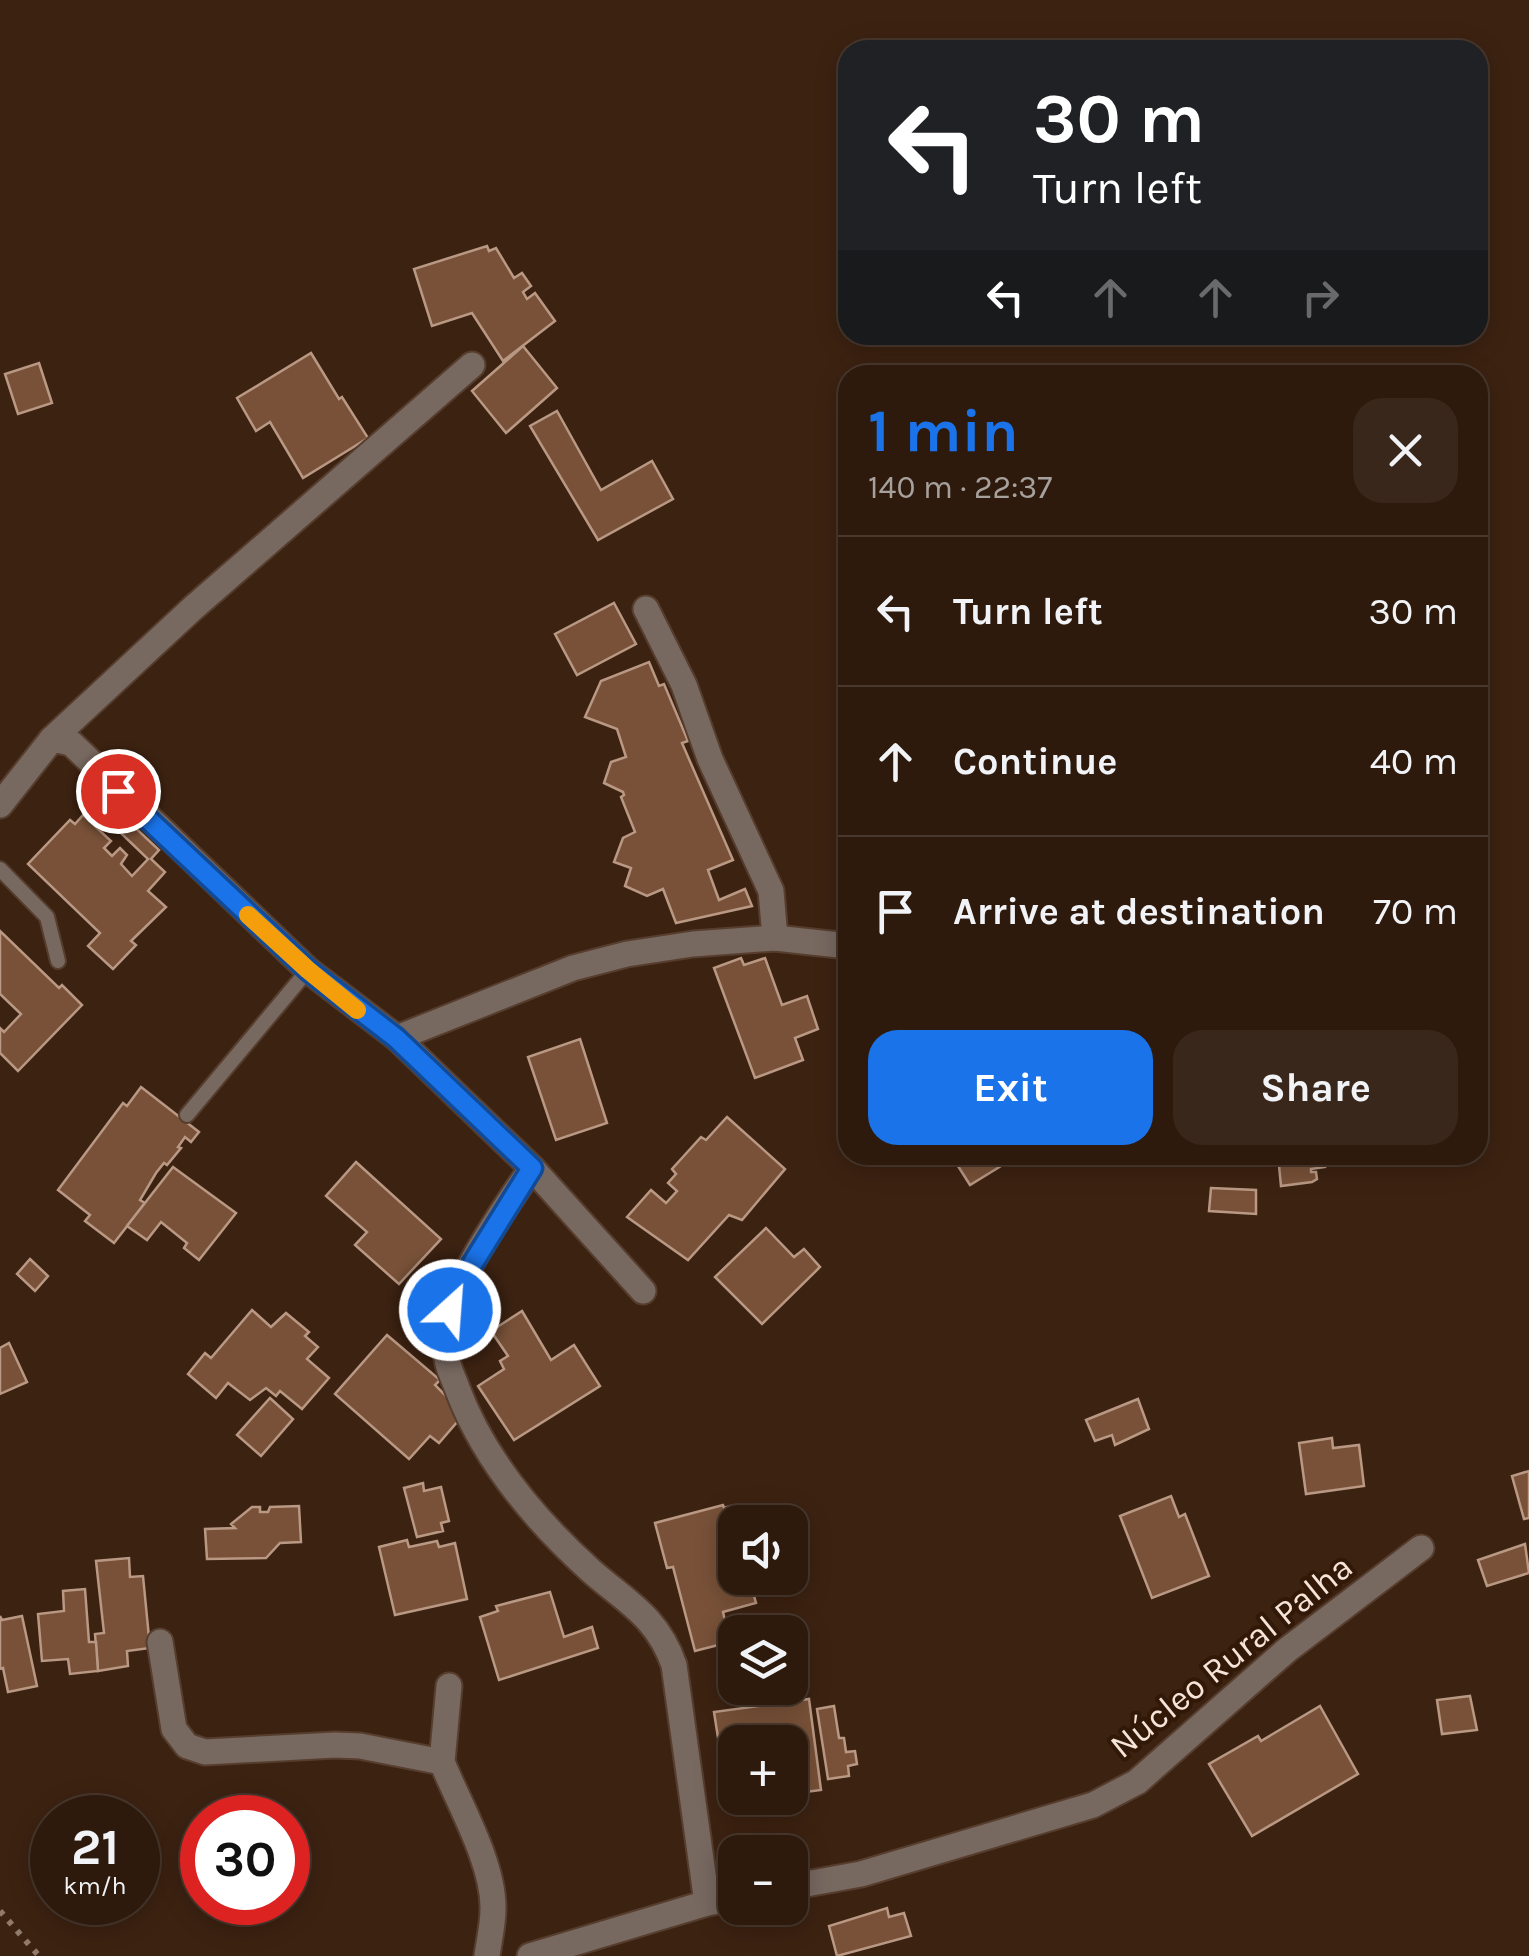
<!DOCTYPE html>
<html lang="en">
<head>
<meta charset="utf-8">
<style>
	:root { --surface:#2d1a0d; --page:#39271b; --text:#f1f3f6; --muted:#a7a19d; --line:#48382e; --accent:#1a73e8 }
	body { margin:0; font-family:Karla,sans-serif; background:var(--page); color:var(--text); height:100vh; display:flex; flex-direction:column; font-size:38px; white-space:nowrap }
	* { box-sizing:border-box; margin:0 }
	p { font-size:32px; color:var(--muted) }
	.icon { flex:none; width:55px; height:55px; fill:none; stroke:currentColor; stroke-width:2; stroke-linecap:round; stroke-linejoin:round }
	.map { position:relative; flex:1; overflow:hidden }
	.side { position:absolute; left:838px; top:365px; width:650px; height:800px; display:flex; flex-direction:column; background:var(--surface); border-radius:30px; box-shadow:0 5px 25px #0003,0 0 0 2px var(--line) }
	.side>* { flex:none }
	.guide { position:absolute; left:838px; top:40px; width:650px; height:305px; border-radius:30px; box-shadow:0 5px 25px #0003,0 0 0 2px var(--line); background:#202124; color:#fff; overflow:hidden }
	.buttons { position:absolute; left:718px; top:1505px; display:grid; gap:20px }
	.buttons a { display:grid; place-items:center; width:90px; height:90px; border-radius:20px; background:var(--surface); box-shadow:0 5px 25px #0003,0 0 0 2px var(--line); font-size:50px }
	.speed { position:absolute; left:30px; top:1795px; display:flex; gap:20px; font-size:50px; font-weight:700; text-align:center }
	.speed>* { display:grid; place-content:center; width:130px; height:130px; border-radius:50%; background:var(--surface); box-shadow:0 5px 25px #0003,0 0 0 2px var(--line); line-height:1 }
	.speed small { font-size:25px; font-weight:400 }
	.speed .limit { border:15px solid #d22; background:#fff; color:#111 }
	.pin { position:absolute; display:grid; place-items:center; width:85px; height:85px; color:#fff; margin:-42px; border:5px solid #fff; border-radius:50%; box-shadow:0 2px 10px #0007 }
	.me { position:absolute; width:110px; margin:-55px; rotate:26deg; stroke-linejoin:round; filter:drop-shadow(0 0 8px #0008) }
	.turn { display:flex; align-items:center; gap:35px; height:210px; padding:0 30px; font-size:45px }
	.turn .icon { width:130px; height:130px; stroke-width:2.5 }
	.turn b { display:block; font-size:70px; line-height:85px }
	.lanes { display:flex; align-items:center; height:95px; padding:0 30px; background:#0003; justify-content:center; gap:50px; direction:ltr }
	.lanes .off { opacity:.35 }
	.round { display:grid; place-items:center; flex:none; width:105px; height:105px; border-radius:30px; background:var(--page) }
	.overview { display:flex; align-items:center; justify-content:space-between; height:170px; padding:0 30px }
	h1 { font-size:60px; font-weight:700; line-height:75px; color:var(--accent) }
	.button { display:flex; gap:20px; margin-top:auto; padding:20px 30px }
	.button a { flex:1; height:115px; border-radius:30px; background:var(--accent); color:#fff; font-size:40px; font-weight:700; line-height:115px; text-align:center }
	.button a+a { background:var(--page); color:var(--text) }
	ul { padding:0; list-style:none }
	li { display:flex; align-items:center; gap:30px; height:150px; padding:0 30px; border-top:2px solid var(--line) }
	li div { flex:1 }
	li b { display:block; font-size:38px }
	li em { font-style:normal }
	.map>svg:first-child { display:block }
	.building { fill:#785138; stroke:#b99884; stroke-width:2.5 }
	.lines { fill:none; stroke-linecap:round; stroke-linejoin:round }
	.lane-casing { stroke:#563d2d; stroke-width:18 }
	.street-casing { stroke:#563d2d; stroke-width:29 }
	.path { stroke:#907a6c; stroke-width:6; stroke-dasharray:5 8; stroke-linecap:butt }
	.lane { stroke:#776860; stroke-width:14 }
	.street { stroke:#776860; stroke-width:25 }
	.route-casing { stroke:#114b97; stroke-width:25 }
	.route { stroke:#1a73e8; stroke-width:18 }
	.slow { stroke:#f59e0b; stroke-width:18 }
	.labels { text-anchor:middle; stroke-width:8; stroke-linejoin:round; paint-order:stroke }
	.street-label { font-size:35px; fill:#f6e4d9; stroke:#321807 }
</style>
</head>
<body>
<div class="map">
<svg width="1529" height="1956" viewBox="0 0 1529 1956">
	<rect width="100%" height="100%" fill="#3c2211"/>
	<g class="building">
		<polygon points="487,246 489,251 496,248 514,278 522,273 531,286 523,292 527,299 535,293 555,321 503,361 472,313 432,326 414,269"/>
		<polygon points="523,346 557,388 506,433 472,391"/>
		<polygon points="311,353 339,399 342,397 368,438 303,478 270,422 256,431 237,398"/>
		<polygon points="39,363 52,403 18,414 5,374"/>
		<polygon points="557,411 601,490 652,461 673,499 598,540 530,426"/>
		<polygon points="614,603 636,644 577,675 555,634"/>
		<polygon points="649,662 659,686 664,684 688,741 682,743 733,860 708,870 719,900 745,889 752,906 676,923 663,889 647,896 625,886 631,868 614,862 623,838 635,832 621,797 624,795 623,792 604,783 611,762 626,757 617,729 585,717 601,681"/>
		<polygon points="111,805 159,850 151,859 165,872 148,891 166,907 131,941 136,945 113,969 88,946 100,933 28,864 70,820 75,824 83,815 111,841 104,848 112,856 120,848 127,855 121,864 132,876 148,859 102,815"/>
		<polygon points="0,931 59,988 62,985 82,1005 18,1071 0,1053 0,1028 4,1032 21,1014 0,994"/>
		<polygon points="741,958 744,965 765,958 782,1005 807,996 818,1029 795,1038 803,1060 755,1078 714,968"/>
		<polygon points="580,1039 607,1123 556,1140 528,1057"/>
		<polygon points="141,1087 199,1132 191,1142 185,1137 178,1147 181,1148 167,1165 164,1163 156,1173 140,1200 145,1203 114,1243 85,1221 90,1215 58,1190 123,1103 127,1106"/>
		<polygon points="727,1117 785,1169 742,1220 729,1215 688,1260 627,1217 651,1190 666,1203 677,1191 668,1183 676,1174 672,1169 701,1137 706,1140"/>
		<polygon points="951,1155 1019,1155 970,1185"/>
		<polygon points="1278,1155 1323,1155 1325,1167 1311,1169 1311,1172 1316,1172 1317,1179 1312,1182 1281,1186"/>
		<polygon points="356,1162 441,1239 399,1284 355,1245 367,1232 326,1196"/>
		<polygon points="173,1167 236,1213 199,1260 184,1248 187,1243 161,1222 147,1240 127,1226"/>
		<polygon points="1211,1188 1256,1190 1256,1214 1209,1211"/>
		<polygon points="766,1228 794,1257 804,1249 820,1267 762,1324 715,1277"/>
		<polygon points="30,1259 48,1276 35,1291 17,1274"/>
		<polygon points="252,1310 271,1327 286,1313 309,1332 305,1336 318,1347 307,1359 329,1378 302,1409 280,1391 276,1396 266,1388 250,1400 228,1383 216,1398 188,1374 205,1353 211,1358"/>
		<polygon points="522,1311 551,1360 574,1345 600,1386 514,1440 478,1386 504,1369 500,1361 508,1356 491,1331"/>
		<polygon points="387,1335 440,1380 435,1385 464,1414 439,1443 430,1436 409,1459 335,1394"/>
		<polygon points="9,1343 27,1382 0,1394 0,1348"/>
		<polygon points="270,1398 293,1419 261,1456 237,1435"/>
		<polygon points="1138,1399 1149,1429 1115,1445 1112,1435 1095,1441 1086,1420"/>
		<polygon points="1332,1438 1333,1448 1359,1445 1364,1486 1306,1494 1299,1443"/>
		<polygon points="1529,1471 1529,1518 1524,1519 1512,1476"/>
		<polygon points="423,1483 424,1491 441,1487 449,1521 441,1523 443,1531 417,1537 404,1488"/>
		<polygon points="1171,1496 1179,1517 1185,1514 1209,1576 1152,1598 1120,1516"/>
		<polygon points="723,1505 724,1508 730,1506 735,1525 735,1578 749,1578 756,1603 723,1612 730,1642 695,1651 673,1567 667,1568 655,1523"/>
		<polygon points="299,1506 301,1542 280,1543 266,1558 207,1559 205,1529 235,1528 231,1524 252,1507 260,1507 260,1512 268,1512 270,1507"/>
		<polygon points="407,1540 409,1547 437,1541 439,1547 455,1543 467,1599 395,1615 379,1547"/>
		<polygon points="1525,1544 1529,1573 1487,1586 1478,1560"/>
		<polygon points="129,1558 130,1577 143,1576 150,1648 127,1651 128,1666 98,1671 95,1634 104,1633 96,1561"/>
		<polygon points="85,1589 89,1642 96,1642 98,1671 70,1674 68,1659 42,1661 38,1614 64,1611 63,1591"/>
		<polygon points="550,1592 564,1637 592,1627 598,1648 499,1680 480,1617 498,1611 496,1606"/>
		<polygon points="0,1616 2,1620 22,1616 37,1686 8,1692 3,1668 0,1669"/>
		<polygon points="1470,1696 1477,1730 1442,1734 1437,1700"/>
		<polygon points="809,1699 821,1790 790,1794 790,1742 735,1742 735,1798 761,1798 728,1802 714,1712"/>
		<polygon points="834,1706 839,1738 844,1738 846,1752 855,1751 857,1764 848,1766 849,1776 828,1779 817,1709"/>
		<polygon points="1320,1706 1358,1774 1252,1836 1209,1764 1258,1736 1261,1741"/>
		<polygon points="887,1908 889,1917 904,1913 911,1936 837,1956 829,1926"/>
	</g>
	<g class="lines">
		<defs>
			<g id="lane">
				<polyline points="0,869 47,917 58,961"/>
				<polyline points="187,1115 308,970"/>
			</g>
			<g id="street">
				<polyline points="52,739 193,608 472,365"/>
				<polyline points="0,805 52,739 71,743 308,970 397,1038 573,968 627,954 693,944 775,938 771,891 710,759 684,685 646,609"/>
				<polyline points="775,938 848,946"/>
				<polyline points="397,1038 532,1168 643,1291"/>
				<path d="M532,1168C511,1198 455,1281 450,1313C448,1326 445,1346 447,1359C448,1368 454,1379 457,1388C483,1458 535,1520 590,1570C626,1602 657,1616 674,1665L707,1903"/>
				<path d="M160,1642L174,1729L187,1746L205,1752L335,1745L360,1746L442,1762C459,1804 494,1864 493,1909C493,1925 489,1941 487,1956"/>
				<polyline points="442,1762 449,1686"/>
				<polyline points="790,1887 861,1874 1093,1805 1137,1782 1287,1650 1421,1548"/>
				<polyline points="530,1956 707,1903 735,1898"/>
			</g>
		</defs>
		<use href="#lane" class="lane-casing"/>
		<use href="#street" class="street-casing"/>
		<polyline class="path" points="0,1911 39,1956"/>
		<use href="#lane" class="lane"/>
		<use href="#street" class="street"/>
	</g>
	<g class="lines">
		<defs>
			<polyline id="route" points="118,791 308,970 396,1038 532,1168 473,1263 450,1310"/>
		</defs>
		<use href="#route" class="route-casing"/>
		<use href="#route" class="route"/>
		<polyline class="slow" points="248,915 308,970 357,1010"/>
	</g>
	<g class="labels">
		<g class="street-label">
			<text transform="translate(1231 1656) rotate(-39)" y="12">Núcleo Rural Palha</text>
		</g>
	</g>
</svg>
<div class="buttons">
<a><svg class="icon" aria-label="sound" viewBox="0 0 24 24"><path d="M4 9h4l5-4v14l-5-4H4zM17 9q2 3 0 6"/></svg></a>
<a><svg class="icon" aria-label="layers" viewBox="0 0 24 24"><path d="M12 4l9 5-9 5-9-5zM3 14l9 5 9-5"/></svg></a>
<a>+</a>
<a>−</a>
</div>
<div class="speed"><div>21<small>km/h</small></div><div class="limit">30</div></div>
<div class="pin" style="left:118px;top:791px;background:#d93025"><svg class="icon" aria-label="arrive" viewBox="0 0 24 24"><path d="M6 21V4h12l-3 4 3 4H6"/></svg></div>
<svg class="me" style="left:450px;top:1310px" viewBox="-20 -20 40 40"><circle r="17" fill="#1a73e8" stroke="#fff" stroke-width="3"/><path d="M0-11L8 9 0 5-8 9z" fill="#fff"/></svg>
<div class="guide">
<div class="turn"><svg class="icon" aria-label="left" viewBox="0 0 24 24"><path d="M17 20v-9H6M10 6l-5 5 5 5"/></svg><div><b>30 m</b>Turn left</div></div>
<div class="lanes"><svg class="icon" aria-label="left" viewBox="0 0 24 24"><path d="M17 20v-9H6M10 6l-5 5 5 5"/></svg><svg class="icon off" aria-label="ahead" viewBox="0 0 24 24"><path d="M12 20V5M6 11l6-6 6 6"/></svg><svg class="icon off" aria-label="ahead" viewBox="0 0 24 24"><path d="M12 20V5M6 11l6-6 6 6"/></svg><svg class="icon off" aria-label="right" viewBox="0 0 24 24"><path d="M7 20v-9h11M14 6l5 5-5 5"/></svg></div>
</div>
<section class="side">
<div class="overview"><div><h1>1 min</h1><p>140 m · 22:37</p></div><a class="round"><svg class="icon" aria-label="close" viewBox="0 0 24 24"><path d="M6 6l12 12M18 6L6 18"/></svg></a></div>
<ul>
<li><svg class="icon" aria-label="left" viewBox="0 0 24 24"><path d="M17 20v-9H6M10 6l-5 5 5 5"/></svg><div><b>Turn left</b></div><em>30 m</em></li>
<li><svg class="icon" aria-label="ahead" viewBox="0 0 24 24"><path d="M12 20V5M6 11l6-6 6 6"/></svg><div><b>Continue</b></div><em>40 m</em></li>
<li><svg class="icon" aria-label="arrive" viewBox="0 0 24 24"><path d="M6 21V4h12l-3 4 3 4H6"/></svg><div><b>Arrive at destination</b></div><em>70 m</em></li>
</ul>
<div class="button"><a>Exit</a><a>Share</a></div>
</section>
</div>
</body>
</html>
